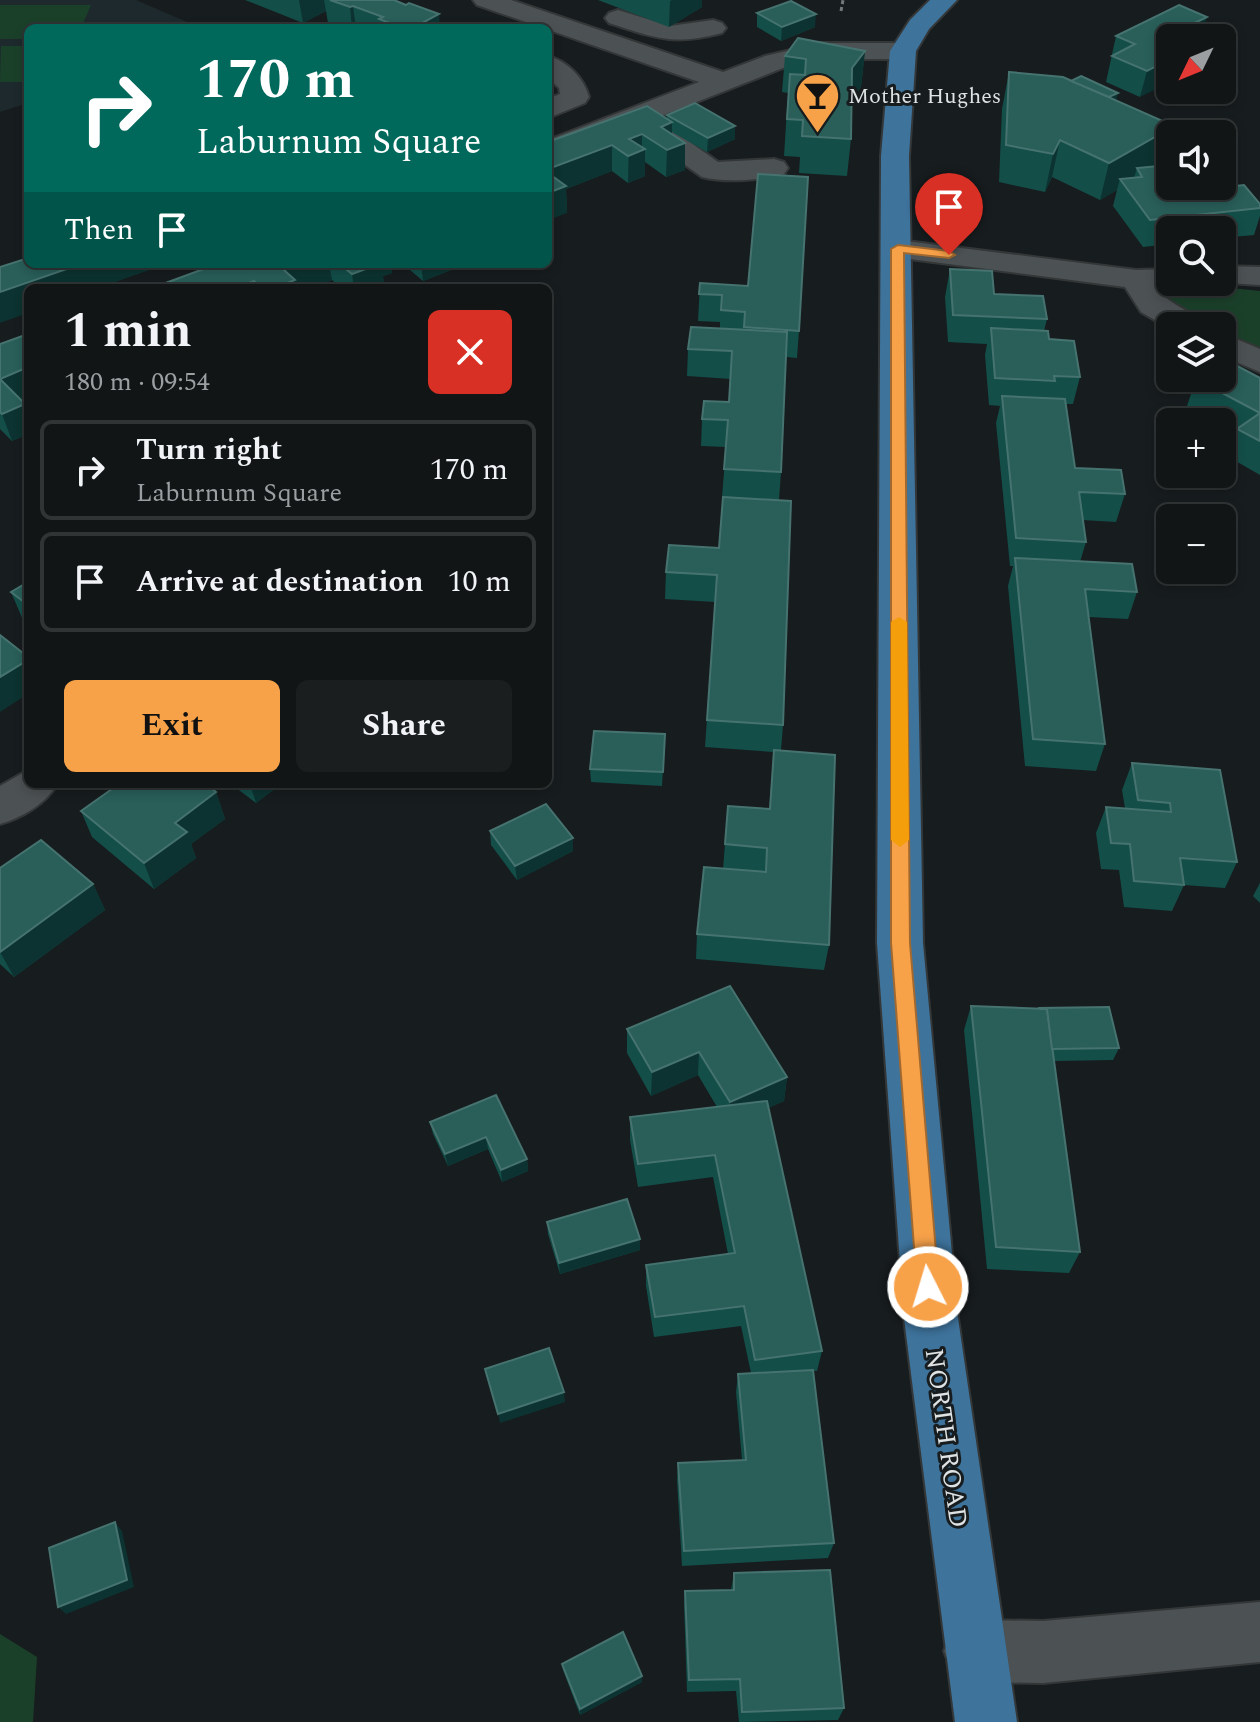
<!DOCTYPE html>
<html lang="en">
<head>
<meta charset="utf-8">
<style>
	:root { --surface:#111516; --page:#1a1e1f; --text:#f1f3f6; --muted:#9c9fa1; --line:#303435; --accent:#f7a149 }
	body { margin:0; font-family:Spectral,serif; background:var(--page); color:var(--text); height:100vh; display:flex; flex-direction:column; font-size:30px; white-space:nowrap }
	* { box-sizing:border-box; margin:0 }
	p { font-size:26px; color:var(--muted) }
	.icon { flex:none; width:44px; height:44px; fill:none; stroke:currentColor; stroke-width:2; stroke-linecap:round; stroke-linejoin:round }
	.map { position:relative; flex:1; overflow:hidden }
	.side { position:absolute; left:24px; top:284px; width:528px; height:504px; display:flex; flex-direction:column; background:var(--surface); border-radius:12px; box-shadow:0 4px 12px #0003,0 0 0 2px var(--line) }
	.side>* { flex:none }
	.guide { position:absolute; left:24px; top:24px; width:528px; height:244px; border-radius:12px; box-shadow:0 4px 12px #0003,0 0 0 2px var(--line); background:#00695c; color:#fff; overflow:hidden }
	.needle { width:52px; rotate:227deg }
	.buttons { position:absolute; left:1156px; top:24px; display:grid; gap:16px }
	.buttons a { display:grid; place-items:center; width:80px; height:80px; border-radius:12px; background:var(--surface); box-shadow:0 4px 12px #0003,0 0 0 2px var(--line); font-size:40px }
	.pin { position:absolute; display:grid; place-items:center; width:68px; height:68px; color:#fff; margin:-82px -34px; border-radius:50% 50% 50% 0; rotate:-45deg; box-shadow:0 0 8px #0007 }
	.pin .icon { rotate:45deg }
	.me { position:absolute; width:88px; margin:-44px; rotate:355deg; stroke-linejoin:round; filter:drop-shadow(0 0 6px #0008) }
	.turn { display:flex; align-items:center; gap:28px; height:168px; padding:0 40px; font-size:36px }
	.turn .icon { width:104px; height:104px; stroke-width:2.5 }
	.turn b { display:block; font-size:56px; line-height:68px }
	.then { display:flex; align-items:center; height:76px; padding:0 40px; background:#0003; gap:16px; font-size:30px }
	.round { display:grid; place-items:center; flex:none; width:84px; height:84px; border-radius:12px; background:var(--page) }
	.summary { display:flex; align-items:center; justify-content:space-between; height:136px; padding:0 40px }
	h1 { font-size:48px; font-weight:700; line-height:60px }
	.button { display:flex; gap:16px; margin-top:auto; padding:16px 40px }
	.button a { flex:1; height:92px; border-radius:12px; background:var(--accent); color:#111; font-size:32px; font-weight:700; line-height:92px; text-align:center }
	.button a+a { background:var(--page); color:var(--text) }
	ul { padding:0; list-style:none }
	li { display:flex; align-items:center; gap:24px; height:100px; margin:0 16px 12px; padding:0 24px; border:4px solid var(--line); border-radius:12px }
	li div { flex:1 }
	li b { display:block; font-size:30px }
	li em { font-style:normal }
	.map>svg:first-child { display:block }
	.built { fill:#1d292c }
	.green { fill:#1b402a }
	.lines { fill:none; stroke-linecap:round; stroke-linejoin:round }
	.minor-casing { stroke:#343738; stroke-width:4 }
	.major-casing { stroke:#343738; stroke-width:4 }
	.path { stroke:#74797a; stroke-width:3; stroke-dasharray:4 3; stroke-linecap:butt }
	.minor { fill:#4c5153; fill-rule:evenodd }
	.major { fill:#3e739c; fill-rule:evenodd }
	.wall { fill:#134e49 }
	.shaded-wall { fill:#0c3331 }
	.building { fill:#295e59; stroke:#46736f; stroke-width:2 }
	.route { fill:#f7a149; stroke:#a1692f; stroke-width:2 }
	.slow { fill:#f59e0b }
	.labels { text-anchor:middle; stroke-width:6; stroke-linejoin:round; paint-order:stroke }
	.far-poi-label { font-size:22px; fill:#dfe3e4; stroke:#171c1e; text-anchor:start }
	.street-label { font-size:26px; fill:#dfe3e4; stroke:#171c1e }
</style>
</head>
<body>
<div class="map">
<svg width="1260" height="1722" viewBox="0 0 1260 1722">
	<rect width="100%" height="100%" fill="#171c1e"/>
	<polygon class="built" points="0,0 136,0 201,28 28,28 28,103 0,112"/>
	<g class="green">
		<polygon points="0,5 91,5 81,28 28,28 28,39 0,39"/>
		<polygon points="1,46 28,46 28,82 0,82"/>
		<polygon points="1231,288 1260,291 1260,350 1222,331 1222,326 1212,326 1163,301 1162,291"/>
		<polygon points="0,1634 37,1657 33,1722 0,1722"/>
	</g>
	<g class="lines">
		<defs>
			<g id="minor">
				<path d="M473,0H511L723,72L765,56L821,43H903L912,45L916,51L912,57L903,59H821L783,68L656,118L718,162L774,159L784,162L788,168L784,174C760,180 726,183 702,177L632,127L548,159V140L699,82L477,5Z"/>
				<path d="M618,10L670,26L713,20L722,23L726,28L722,33C672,46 656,38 609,23L605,18L609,13Z"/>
				<path d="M548,56C567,61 584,78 589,97L585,103L548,118V99L560,94L559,88L548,78Z"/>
				<path d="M898,240L1136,270L1170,269V282H1183L1170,287L1157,288C1169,306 1192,309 1204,326H1170V329L1141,312L1125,287L887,256L883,249L887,242Z"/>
				<polygon points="1222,266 1260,267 1260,285 1212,282 1222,282"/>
				<polygon points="1222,333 1260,349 1260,372 1222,356"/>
				<path d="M28,770V784H57C46,804 21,818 0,824V786Z"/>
				<polygon points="1260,1602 1260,1662 1043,1683 975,1682 953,1673 944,1651 953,1629 975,1620 1043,1621"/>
			</g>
			<polygon id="major" points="930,0 957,0 929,29 916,51 909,156 923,943 958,1318 1017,1722 955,1722 904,1318 877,943 881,156 890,51 910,20"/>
		</defs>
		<use href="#minor" class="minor-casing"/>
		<use href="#major" class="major-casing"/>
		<polyline class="path" points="841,11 843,0"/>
		<use href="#minor" class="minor"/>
		<use href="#major" class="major"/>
	</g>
	<g class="wall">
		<polygon points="245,0 394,0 440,28 341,28 328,23 326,11 303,23"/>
		<polygon points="598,0 702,0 702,7 669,27"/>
		<polygon points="1179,5 1140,97 1106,82 1116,36"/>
		<polygon points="757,13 815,27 781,41 757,27"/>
		<polygon points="865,51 861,87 852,100 851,139 847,176 799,173 800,157 784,156 788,93 782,92 785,56"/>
		<polygon points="1009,72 1116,101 1174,126 1172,134 1170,134 1163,164 1159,166 1189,191 1260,204 1260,216 1254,235 1222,238 1222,230 1170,230 1170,244 1143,247 1113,206 1117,190 1100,200 1052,177 1045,192 999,182 1002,109"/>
		<polygon points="667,115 735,139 707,152 672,132 672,134 685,143 685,170 666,177 645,162 645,176 628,183 612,171 566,189 567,213 548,142 667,119"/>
		<polygon points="217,264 391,264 392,273 383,276 384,288 341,288 332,280 312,288 152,288"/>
		<polygon points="403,264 451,264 451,270 423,281"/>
		<polygon points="950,269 994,294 1047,319 1044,331 1080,377 1073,404 1066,404 1075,468 1125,494 1116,522 1082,520 1086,542 1080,562 1137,592 1128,619 1089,617 1105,744 1096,771 1025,766 1008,586 1013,566 1010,566 996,423 1000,406 989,405 985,355 987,344 948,342 945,297"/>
		<polygon points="700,283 799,331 797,358 786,357 781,472 779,500 722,497 726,447 701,446 702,419 729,402 731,379 687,376 688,349 720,329 720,322 698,321"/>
		<polygon points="28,334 28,399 22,401 25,404 28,414 28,434 12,441 0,429 0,344"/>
		<polygon points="1260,378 1260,475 1227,456 1236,433 1222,425 1222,422 1216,422 1187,406 1196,379"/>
		<polygon points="719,548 783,725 781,750 829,945 824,970 696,959 697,934 723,869 728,806 769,809 774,752 705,747 715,602 665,599 666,572"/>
		<polygon points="28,582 28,624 23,620 11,592"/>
		<polygon points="665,734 662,786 591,782 590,769"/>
		<polygon points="1132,763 1237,862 1225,888 1184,885 1172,911 1124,907 1119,870 1101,869 1096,833 1106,807 1125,808 1122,790"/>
		<polygon points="231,784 281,784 256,803"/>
		<polygon points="216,792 225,819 191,844 196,858 154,889 92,837 81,811"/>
		<polygon points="490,831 573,838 573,851 517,880 491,845"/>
		<polygon points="0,868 93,884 105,910 14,977 0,964"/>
		<polygon points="1260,883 1260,903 1253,896"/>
		<polygon points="971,1006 1119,1048 1113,1060 1054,1061 1080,1252 1069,1273 987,1269 964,1030"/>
		<polygon points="627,1029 787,1077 784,1101 768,1108 822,1351 817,1371 813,1371 834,1543 828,1558 682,1566 677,1480 678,1463 742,1460 736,1392 738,1374 751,1373 741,1326 654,1337 646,1286 646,1265 728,1254 713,1177 638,1187 630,1140 630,1117 717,1107 698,1075 651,1096 627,1053"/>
		<polygon points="496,1095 527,1159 528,1171 502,1182 488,1149 448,1166 433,1134 430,1122"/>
		<polygon points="547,1222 640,1239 640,1250 560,1274 548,1234"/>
		<polygon points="734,1573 844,1708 838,1720 739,1722 736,1691 687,1692 684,1605 685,1591 731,1590"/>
		<polygon points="562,1664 642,1676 642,1682 580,1715 563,1670"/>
	</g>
	<g class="shaded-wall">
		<polygon points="299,0 324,0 326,11 303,23"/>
		<polygon points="672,0 702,0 702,7 669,27 670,1"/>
		<polygon points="353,6 356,28 352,28 350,7"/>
		<polygon points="439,14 440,28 413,28"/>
		<polygon points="816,14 815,27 781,41 782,27"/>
		<polygon points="1207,17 1201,38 1178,38 1180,30"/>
		<polygon points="865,51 861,87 848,105 852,68"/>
		<polygon points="1170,59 1170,82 1140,97 1147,71"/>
		<polygon points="1118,93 1115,106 1087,108"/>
		<polygon points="672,122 672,148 685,143 685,170 666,177 667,150 661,127"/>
		<polygon points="735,126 735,139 707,152 708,138"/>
		<polygon points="1174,126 1172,134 1170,134 1170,140 1163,164 1142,176 1137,168 1133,181 1120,179 1117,190 1100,200 1109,163"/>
		<polygon points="642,134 642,150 645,149 645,176 628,183 629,139"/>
		<polygon points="1060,140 1052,177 1045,192 1053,154"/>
		<polygon points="612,145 612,171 566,189 567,213 548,220 548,169"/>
		<polygon points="81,264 167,264 98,288 28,288 28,313 0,323 0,292"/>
		<polygon points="299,264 329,264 332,280 312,288 275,288 284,270"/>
		<polygon points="370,264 391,264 392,273 383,276 384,288 354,288 352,274"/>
		<polygon points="421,264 451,264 451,270 423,281"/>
		<polygon points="254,281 255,288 237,288"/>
		<polygon points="28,367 28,399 10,406 0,379"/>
		<polygon points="25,404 28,414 28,434 12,441 2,414"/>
		<polygon points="551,479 553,507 548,510 548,482"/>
		<polygon points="28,660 28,694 0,712 0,677"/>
		<polygon points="250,784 281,784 256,803"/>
		<polygon points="216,792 225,819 191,844 196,858 154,889 144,863 175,823"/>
		<polygon points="573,838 573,851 517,880 515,866"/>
		<polygon points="93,884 105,910 14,977 0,952"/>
		<polygon points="699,1052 698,1075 651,1096 652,1072"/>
		<polygon points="787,1077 784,1101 728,1125 730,1102"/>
		<polygon points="486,1137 488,1149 448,1166 445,1154"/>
		<polygon points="527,1159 528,1171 502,1182 501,1170"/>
		<polygon points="640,1239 640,1250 560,1274 559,1263"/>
		<polygon points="564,1392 565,1402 500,1423 498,1414"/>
		<polygon points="115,1522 122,1531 134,1587 66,1614 58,1607"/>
		<polygon points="642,1676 642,1682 580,1715 580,1709"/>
	</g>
	<g class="building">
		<polygon points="330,0 394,0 406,5 409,3 439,14 413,28 402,28 379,19 383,17 353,6 350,7"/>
		<polygon points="791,1 816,14 782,27 757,13"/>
		<polygon points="1179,5 1207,17 1180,30 1198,38 1170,38 1170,59 1147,71 1112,56 1135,44 1116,36"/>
		<polygon points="798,38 865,51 852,68 851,139 802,136 803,120 787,119 790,74 805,75 806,59 785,56"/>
		<polygon points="1009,72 1063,77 1174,126 1109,163 1060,140 1053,154 1006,145"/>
		<polygon points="1081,76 1118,93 1109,97 1071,81"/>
		<polygon points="695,103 735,126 708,138 667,115"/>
		<polygon points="647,106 672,122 661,127 685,143 667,150 642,134 629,139 645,149 628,156 612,145 548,169 548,142"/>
		<polygon points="1169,165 1170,167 1170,186 1185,186 1189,191 1244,185 1260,204 1260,208 1150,220 1120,179 1142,177 1137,168"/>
		<polygon points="548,173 566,186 548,193"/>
		<polygon points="758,174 808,177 799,331 744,327 745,312 721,310 722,295 699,294 700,283 748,286"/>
		<polygon points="28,258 28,264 81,264 0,292 0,267"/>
		<polygon points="217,264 299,264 284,270 295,280 275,288 261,288 254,281 237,288 152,288"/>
		<polygon points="340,264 379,264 352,274"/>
		<polygon points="950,269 992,271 994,294 1043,296 1047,319 953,315"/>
		<polygon points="691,327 787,332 781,472 724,469 728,420 702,419 704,401 729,402 732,351 688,349"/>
		<polygon points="991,328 1048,331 1049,339 1074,341 1080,377 1054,376 1055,381 995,378"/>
		<polygon points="28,334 28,367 0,379 25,404 2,414 0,412 0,344"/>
		<polygon points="1224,359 1260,378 1260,441 1237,429 1260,413 1196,379 1222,378 1222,361"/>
		<polygon points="1002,396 1065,399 1075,468 1121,470 1125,494 1079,492 1086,542 1016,538"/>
		<polygon points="723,497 791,501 783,725 707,720 717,575 666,572 669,545 719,548"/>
		<polygon points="1015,558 1132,564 1137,592 1085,589 1105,744 1033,739"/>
		<polygon points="28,582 28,605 11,592"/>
		<polygon points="0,635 28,657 28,660 0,677"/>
		<polygon points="594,731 665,734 663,772 590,769"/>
		<polygon points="774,750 835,755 829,945 697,934 704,867 766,872 767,848 725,844 728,806 770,809"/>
		<polygon points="1132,763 1220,770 1237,862 1180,858 1184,885 1134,881 1130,844 1111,843 1106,807 1171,812 1170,803 1138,800"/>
		<polygon points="119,784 206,784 216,792 175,823 187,832 144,863 81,811"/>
		<polygon points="546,804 573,838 515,866 490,831"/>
		<polygon points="41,840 93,884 0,952 0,868"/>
		<polygon points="730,986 787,1077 730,1102 699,1052 652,1072 627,1029"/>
		<polygon points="971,1006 1047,1009 1080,1252 996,1247"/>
		<polygon points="1109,1007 1119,1048 1052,1049 1047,1009 1041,1009 1040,1008"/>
		<polygon points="496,1095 527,1159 501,1170 486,1137 445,1154 430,1122"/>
		<polygon points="767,1101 822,1351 755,1360 744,1306 655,1317 646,1265 735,1253 715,1155 638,1164 630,1117"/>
		<polygon points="627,1199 640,1239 559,1263 547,1222"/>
		<polygon points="549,1348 564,1392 498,1414 485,1369"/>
		<polygon points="813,1370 834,1543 684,1551 678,1463 746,1460 738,1374"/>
		<polygon points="115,1522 127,1580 58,1607 49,1548"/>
		<polygon points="830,1570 844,1708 742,1712 740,1679 689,1680 685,1591 734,1590 734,1573"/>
		<polygon points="623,1632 642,1676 580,1709 562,1664"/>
	</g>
	<polygon class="route" points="898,245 949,251 955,255 949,258 904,253 910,943 939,1287 936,1294 928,1297 921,1294 917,1287 891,943 891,249"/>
	<polygon class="slow" points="899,617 907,622 909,840 900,847 891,840 891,622"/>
	<defs>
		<symbol id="bar-pin" viewBox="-11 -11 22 30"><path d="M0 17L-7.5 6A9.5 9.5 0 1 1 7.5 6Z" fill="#f7a149" stroke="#171c1e"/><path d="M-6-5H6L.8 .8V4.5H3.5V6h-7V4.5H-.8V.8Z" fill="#111"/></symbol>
	</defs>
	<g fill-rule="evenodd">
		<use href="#bar-pin" x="792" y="70" width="51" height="69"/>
	</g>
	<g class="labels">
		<g class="far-poi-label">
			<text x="848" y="103">Mother Hughes</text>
		</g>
		<g class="street-label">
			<text transform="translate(947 1438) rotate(82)" y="9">NORTH ROAD</text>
		</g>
	</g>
</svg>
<div class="buttons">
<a><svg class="needle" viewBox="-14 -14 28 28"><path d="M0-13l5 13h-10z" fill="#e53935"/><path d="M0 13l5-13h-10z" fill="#9c9fa1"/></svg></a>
<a><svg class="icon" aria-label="sound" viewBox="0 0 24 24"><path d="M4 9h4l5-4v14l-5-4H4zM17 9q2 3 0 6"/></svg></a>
<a><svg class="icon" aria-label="search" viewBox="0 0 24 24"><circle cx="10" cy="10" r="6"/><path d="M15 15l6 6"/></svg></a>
<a><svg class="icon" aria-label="layers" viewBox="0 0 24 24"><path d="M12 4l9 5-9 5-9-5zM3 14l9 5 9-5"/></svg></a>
<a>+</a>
<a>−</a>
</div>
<div class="pin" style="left:949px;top:255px;background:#d93025"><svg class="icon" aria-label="arrive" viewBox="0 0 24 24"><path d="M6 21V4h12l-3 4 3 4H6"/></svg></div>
<svg class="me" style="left:928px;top:1287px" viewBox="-20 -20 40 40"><circle r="17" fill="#f7a149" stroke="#fff" stroke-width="3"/><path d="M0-11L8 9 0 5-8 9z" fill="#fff"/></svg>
<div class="guide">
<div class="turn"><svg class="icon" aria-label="right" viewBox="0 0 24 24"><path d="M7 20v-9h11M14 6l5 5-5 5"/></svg><div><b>170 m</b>Laburnum Square</div></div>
<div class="then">Then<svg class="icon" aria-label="arrive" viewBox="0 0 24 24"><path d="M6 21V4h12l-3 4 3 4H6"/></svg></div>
</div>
<section class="side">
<div class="summary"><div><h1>1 min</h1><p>180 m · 09:54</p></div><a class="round" style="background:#d93025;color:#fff"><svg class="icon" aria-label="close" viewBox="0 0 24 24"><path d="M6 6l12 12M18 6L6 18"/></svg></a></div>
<ul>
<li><svg class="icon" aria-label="right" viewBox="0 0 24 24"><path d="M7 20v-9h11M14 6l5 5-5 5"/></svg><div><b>Turn right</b><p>Laburnum Square</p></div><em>170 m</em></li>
<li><svg class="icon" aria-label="arrive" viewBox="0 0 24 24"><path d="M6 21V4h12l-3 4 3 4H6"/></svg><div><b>Arrive at destination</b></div><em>10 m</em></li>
</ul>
<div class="button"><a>Exit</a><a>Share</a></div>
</section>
</div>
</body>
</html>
